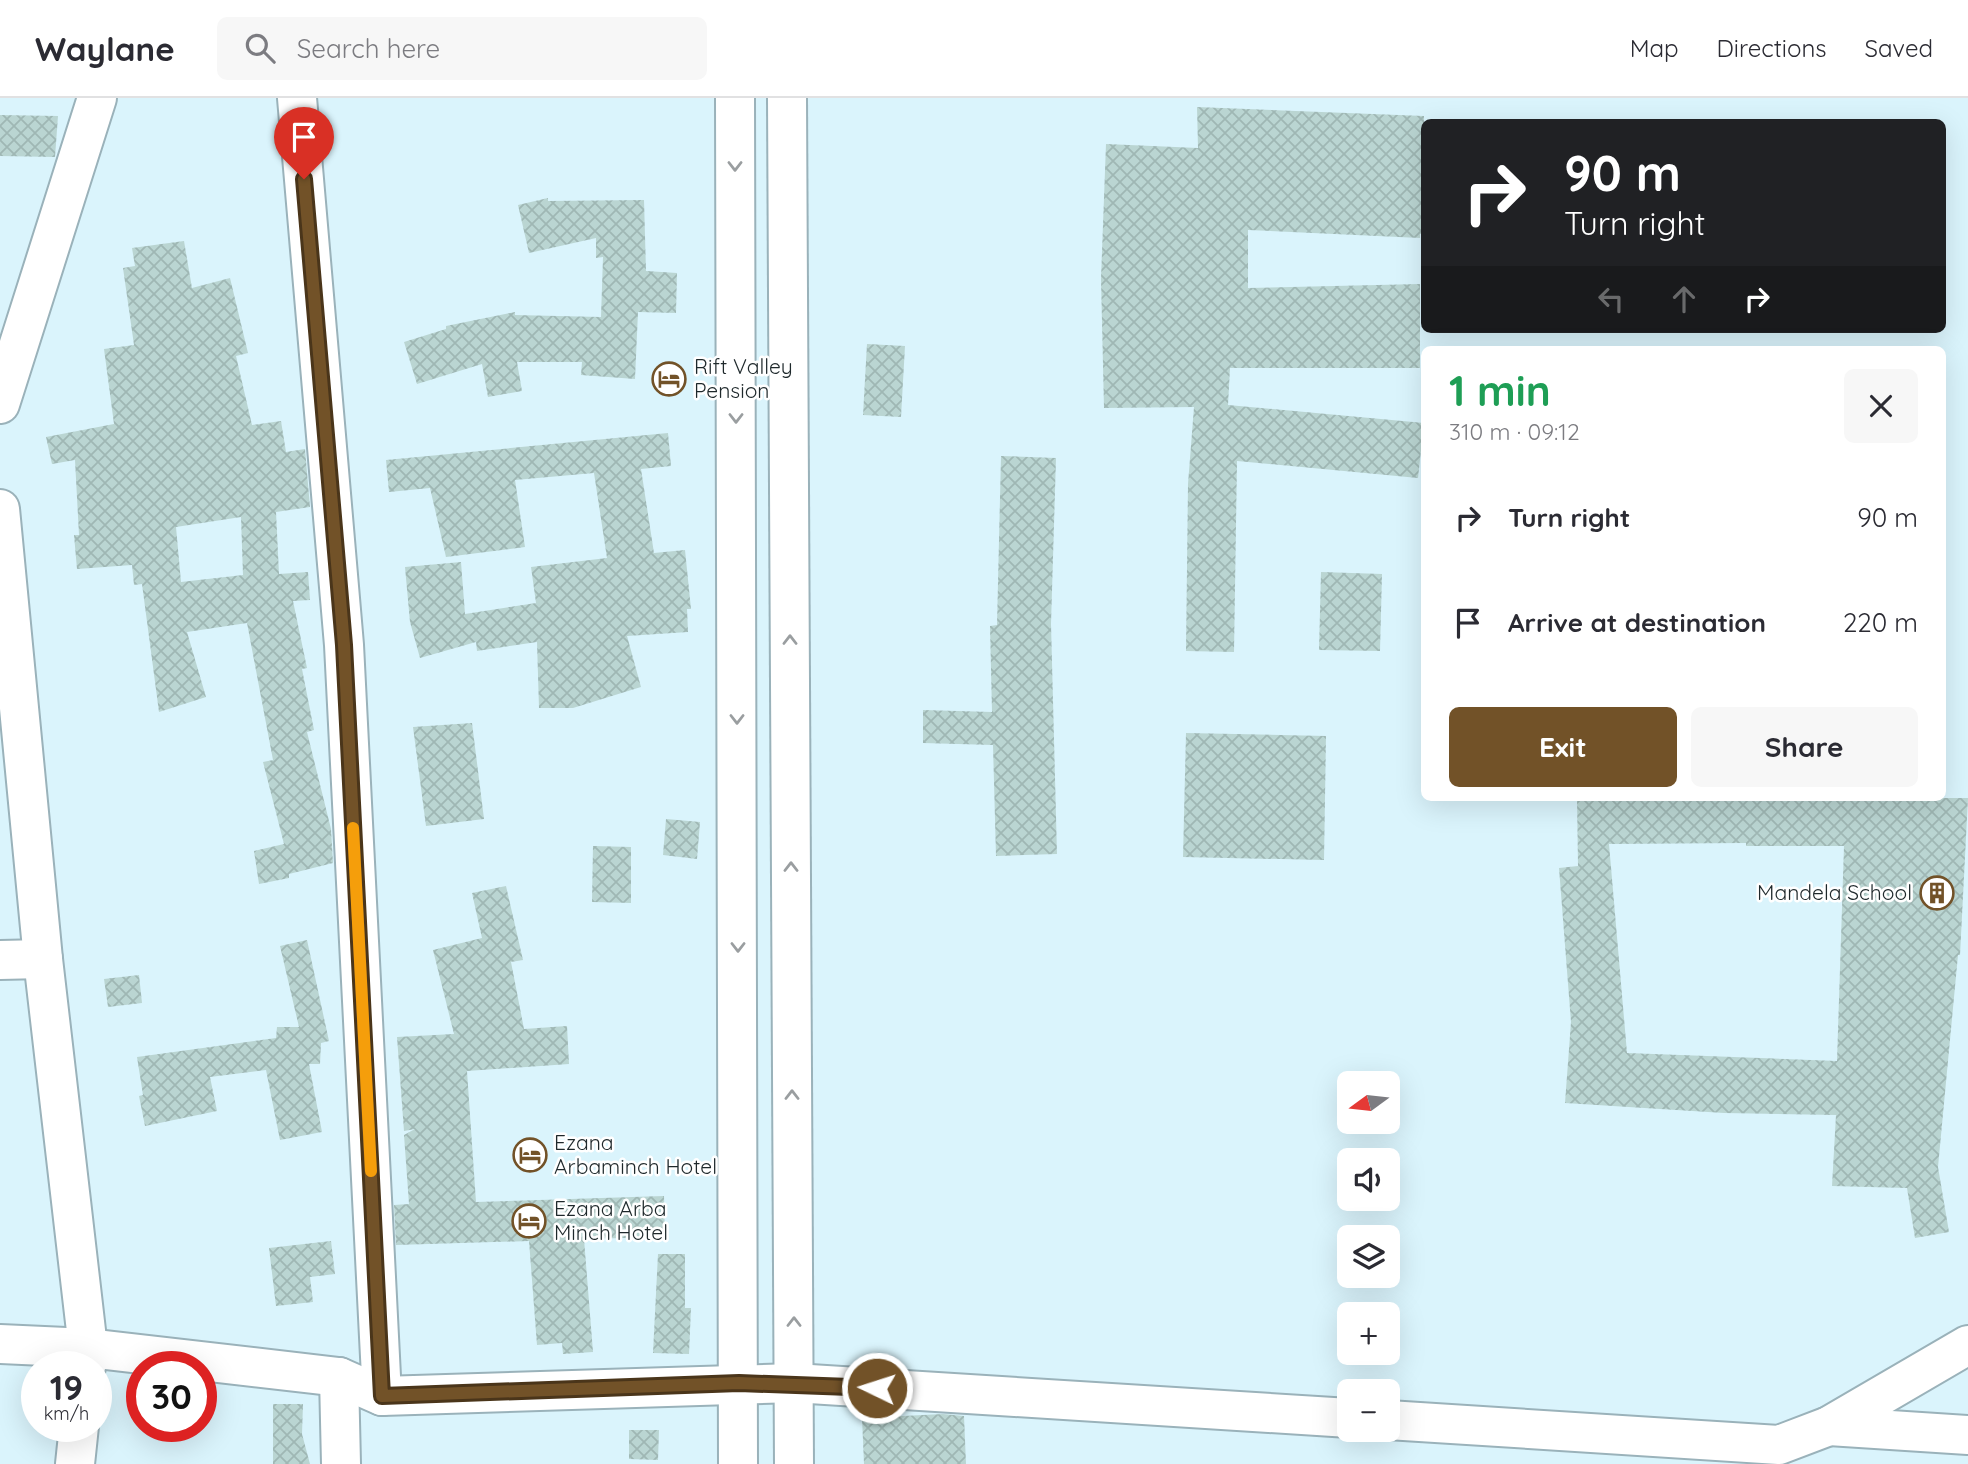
<!DOCTYPE html>
<html lang="en">
<head>
<meta charset="utf-8">
<style>
	:root { --surface:#fff; --page:#f7f7f7; --text:#2b2b33; --muted:#7c7c81; --line:#e1e1e2; --accent:#725228 }
	body { margin:0; font-family:Quicksand,sans-serif; background:var(--page); color:var(--text); height:100vh; display:flex; flex-direction:column; font-size:26px; white-space:nowrap }
	* { box-sizing:border-box; margin:0 }
	p { font-size:23px; color:var(--muted) }
	.icon { flex:none; width:38px; height:38px; fill:none; stroke:currentColor; stroke-width:2; stroke-linecap:round; stroke-linejoin:round }
	.map { position:relative; flex:1; overflow:hidden }
	.side { position:absolute; left:1421px; top:248px; width:525px; height:455px; display:flex; flex-direction:column; background:var(--surface); border-radius:10px; box-shadow:0 7px 28px #0002 }
	.side>* { flex:none }
	.hud { position:absolute; left:1421px; top:21px; width:525px; height:214px; border-radius:10px; box-shadow:0 7px 28px #0002; background:#202124; color:#fff; overflow:hidden }
	.needle { width:46px; rotate:255deg }
	.tools { position:absolute; left:1337px; top:973px; display:grid; gap:14px }
	.tools a { display:grid; place-items:center; width:63px; height:63px; border-radius:10px; background:var(--surface); box-shadow:0 7px 28px #0002; font-size:35px }
	.speed { position:absolute; left:21px; top:1253px; display:flex; gap:14px; font-size:35px; font-weight:700; text-align:center }
	.speed>* { display:grid; place-content:center; width:91px; height:91px; border-radius:50%; background:var(--surface); box-shadow:0 7px 28px #0002; line-height:1 }
	.speed small { font-size:18px; font-weight:400 }
	.speed .limit { border:10px solid #d22; background:#fff; color:#111 }
	.pin { position:absolute; display:grid; place-items:center; width:60px; height:60px; color:#fff; margin:-72px -30px; border-radius:50% 50% 50% 0; rotate:-45deg; box-shadow:0 0 7px #0007 }
	.pin .icon { rotate:45deg }
	.me { position:absolute; width:77px; margin:-38px; rotate:274deg; stroke-linejoin:round; filter:drop-shadow(0 0 5px #0008) }
	.turn { display:flex; align-items:center; gap:24px; height:147px; padding:0 28px; font-size:32px }
	.turn .icon { width:91px; height:91px; stroke-width:2.5 }
	.turn b { display:block; font-size:49px; line-height:60px }
	.lanes { display:flex; align-items:center; height:66px; padding:0 28px; background:#0003; justify-content:center; gap:35px; direction:ltr }
	.lanes .off { opacity:.35 }
	.round { display:grid; place-items:center; flex:none; width:74px; height:74px; border-radius:10px; background:var(--page) }
	.head { display:flex; align-items:center; justify-content:space-between; height:119px; padding:0 28px }
	h1 { font-size:42px; font-weight:800; line-height:52px; color:#1e9e55 }
	.button { display:flex; gap:14px; margin-top:auto; padding:14px 28px }
	.button a { flex:1; height:80px; border-radius:10px; background:var(--accent); color:#fff; font-size:28px; font-weight:800; line-height:80px; text-align:center }
	.button a+a { background:var(--page); color:var(--text) }
	ul { padding:0; list-style:none }
	li { display:flex; align-items:center; gap:21px; height:105px; padding:0 28px }
	li div { flex:1 }
	li b { display:block; font-size:26px }
	li em { font-style:normal }
	header { display:flex; align-items:center; gap:42px; box-sizing:border-box; height:98px; padding:0 35px; background:var(--surface); border-bottom:2px solid var(--line) }
	header strong { font-size:33px }
	nav { display:flex; gap:38px; margin-inline-start:auto; font-size:24px }
	.search { width:490px; height:63px; background:var(--page); display:flex; align-items:center; gap:18px; box-sizing:border-box; padding:0 24px; border-radius:10px; color:var(--muted); font-size:26px }
	.map>svg:first-child { display:block }
	.building { fill:url(#building-cross-hatch); fill-rule:evenodd }
	.lines { fill:none; stroke-linecap:round; stroke-linejoin:round }
	.minor-casing { stroke:#9ab2ba; stroke-width:42 }
	.minor { stroke:#fff; stroke-width:38 }
	.oneway { stroke:#9a9ea0 }
	.route-casing { stroke:#4a351a; stroke-width:18 }
	.route { stroke:#725228; stroke-width:12 }
	.slow { stroke:#f59e0b; stroke-width:12 }
	.labels { text-anchor:middle; stroke-width:5; stroke-linejoin:round; paint-order:stroke }
	.poi-label { font-size:21px; fill:#1e282b; stroke:#fff; text-anchor:start }
</style>
</head>
<body>
<header>
<strong>Waylane</strong>
<div class="search"><svg class="icon" aria-label="search" viewBox="0 0 24 24"><circle cx="10" cy="10" r="6"/><path d="M15 15l6 6"/></svg>Search here</div>
<nav><a>Map</a><a>Directions</a><a>Saved</a></nav>
</header>
<div class="map">
<svg width="1968" height="1366" viewBox="0 0 1968 1366">
	<defs>
		<pattern id="building-cross-hatch" width="8" height="8" patternUnits="userSpaceOnUse" patternTransform="scale(1.75)"><rect width="8" height="8" fill="#bad5d2"/><path d="M0 0l8 8M0 8l8-8" fill="none" stroke="#9fb7b4"/></pattern>
	</defs>
	<rect width="100%" height="100%" fill="#daf4fc"/>
	<g class="building">
		<polygon points="1197,9 1424,18 1424,136 1420,136 1420,140 1248,132 1248,190 1420,186 1420,270 1230,270 1228,307 1424,325 1418,380 1237,363 1234,554 1186,553 1188,386 1194,309 1104,310 1101,181 1106,46 1198,50"/>
		<polygon points="0,17 58,18 55,59 0,58"/>
		<polygon points="548,100 548,103 644,102 646,173 677,175 676,215 638,214 635,281 581,277 582,264 517,264 522,293 488,299 482,266 417,286 404,244 446,231 446,228 515,214 515,217 601,219 603,159 596,160 596,140 529,155 518,107"/>
		<path d="M184,143L192,190L230,180L248,255L236,258L252,327L281,323L286,354L305,351L310,409L276,414L279,476L308,474L310,502L293,503L307,570L302,571L314,632L307,634L331,731L333,765L289,776V780L259,786L254,753L284,746L263,664L273,662L247,525L187,534L206,599L159,614L142,486L134,487L132,467L77,471L74,437H79L75,362L52,366L46,339L114,326L104,251L134,247L123,170L135,168L132,150ZM241,419L243,477L181,484L176,429Z"/>
		<polygon points="867,246 905,248 901,319 863,317"/>
		<polygon points="668,335 671,368 641,371 654,455 685,452 691,511 687,511 688,534 627,538 641,589 573,610 539,610 537,544 477,553 476,544 420,560 410,524 405,469 461,464 465,516 536,505 531,469 607,460 594,375 515,382 525,449 446,459 430,390 389,394 386,362"/>
		<polygon points="1001,358 1056,360 1051,526 1057,756 996,758 993,647 923,645 923,612 992,614 990,528 997,527"/>
		<polygon points="1321,474 1382,476 1380,553 1319,552"/>
		<polygon points="472,625 484,721 426,728 413,629"/>
		<polygon points="1186,635 1326,638 1324,762 1183,759"/>
		<path d="M1577,700H1968L1960,857H1958L1938,1069L1949,1134L1915,1140L1907,1090L1832,1088L1836,1017L1724,1015L1565,1005L1571,924L1559,770L1578,768ZM1746,745V748H1844L1837,963L1627,955L1609,746Z"/>
		<polygon points="666,721 700,724 697,761 663,757"/>
		<polygon points="593,748 631,749 631,805 592,804"/>
		<polygon points="506,788 523,862 511,864 524,931 567,928 569,966 467,973 476,1104 664,1098 665,1139 584,1141 593,1254 563,1256 562,1245 537,1247 529,1143 396,1147 394,1107 409,1106 404,1037 415,1031 404,1033 397,939 454,936 433,852 482,840 472,795"/>
		<polygon points="307,842 329,943 321,945 320,966 309,966 322,1034 280,1042 266,972 210,979 217,1013 145,1028 139,998 143,997 137,959 276,940 277,929 299,929 280,848"/>
		<polygon points="139,877 142,905 108,909 104,881"/>
		<polygon points="331,1143 335,1176 310,1179 313,1204 276,1208 269,1150"/>
		<polygon points="658,1156 685,1156 685,1210 691,1210 689,1256 653,1255"/>
		<polygon points="273,1306 303,1306 302,1336 310,1366 273,1366"/>
		<polygon points="943,1316 964,1318 966,1366 864,1366 862,1320"/>
		<polygon points="629,1332 659,1332 658,1362 629,1361"/>
	</g>
	<g class="lines">
		<defs>
			<g id="minor">
				<polyline points="297,0 344,547 382,1298"/>
				<polyline points="735,0 738,1366"/>
				<polyline points="787,0 794,1366"/>
				<polyline points="0,306 97,0"/>
				<polyline points="0,411 43,861 88,1250 86,1269"/>
				<polyline points="0,862 43,861"/>
				<polyline points="0,1246 88,1250 339,1279 382,1298 794,1285 1349,1320"/>
				<polyline points="339,1279 341,1366"/>
				<polyline points="1388,1322 1779,1347 1829,1328 1968,1247"/>
				<polyline points="1829,1328 1968,1337"/>
				<polyline points="75,1366 79,1328"/>
			</g>
		</defs>
		<use href="#minor" class="minor-casing"/>
		<use href="#minor" class="minor"/>
	</g>
	<defs><path id="oneway-chevron" d="M-2-3.5L2.5 0L-2 3.5" fill="none" stroke-width="1.6" stroke-linecap="round" stroke-linejoin="round" transform="scale(1.75)"/></defs>
	<g class="oneway">
		<use href="#oneway-chevron" transform="translate(735 68) rotate(90)"/>
		<use href="#oneway-chevron" transform="translate(736 320) rotate(90)"/>
		<use href="#oneway-chevron" transform="translate(790 542) rotate(-90)"/>
		<use href="#oneway-chevron" transform="translate(737 621) rotate(90)"/>
		<use href="#oneway-chevron" transform="translate(791 769) rotate(-90)"/>
		<use href="#oneway-chevron" transform="translate(738 849) rotate(90)"/>
		<use href="#oneway-chevron" transform="translate(792 997) rotate(-90)"/>
		<use href="#oneway-chevron" transform="translate(794 1224) rotate(-90)"/>
	</g>
	<g class="lines">
		<defs>
			<polyline id="route" points="304,81 344,547 382,1298 739,1285 877,1290"/>
		</defs>
		<use href="#route" class="route-casing"/>
		<use href="#route" class="route"/>
		<polyline class="slow" points="353,730 371,1073"/>
	</g>
	<defs>
		<symbol id="hotel-ring" viewBox="-11 -11 22 22"><circle r="9.5" fill="#fff" stroke="#725228" stroke-width="1.5"/><path d="M-6-4.5h1.5V1H6V5H4.5V3h-9V5H-6ZM-4 0a1.8 1.8 0 1 1 3.6 0ZM.5 0V-2.5h3Q6-2.5 6 0Z" fill="#725228"/></symbol>
		<symbol id="building-ring" viewBox="-11 -11 22 22"><circle r="9.5" fill="#fff" stroke="#725228" stroke-width="1.5"/><path d="M-4-6H4V6H1V3H-1V6H-4ZM-2.5-4.3h1.7v1.8h-1.7ZM.8-4.3h1.7v1.8H.8ZM-2.5-1h1.7V.8h-1.7ZM.8-1h1.7V.8H.8Z" fill="#725228"/></symbol>
	</defs>
	<g fill-rule="evenodd">
		<use href="#hotel-ring" x="650" y="262" width="38" height="38"/>
		<use href="#building-ring" x="1918" y="776" width="38" height="38"/>
		<use href="#hotel-ring" x="511" y="1038" width="38" height="38"/>
		<use href="#hotel-ring" x="510" y="1104" width="38" height="38"/>
	</g>
	<g class="labels">
		<g class="poi-label">
			<text x="694" y="276">Rift Valley<tspan x="694" dy="24">Pension</tspan></text>
			<text x="1912" y="802" text-anchor="end">Mandela School</text>
			<text x="554" y="1052">Ezana<tspan x="554" dy="24">Arbaminch Hotel</tspan></text>
			<text x="554" y="1118">Ezana Arba<tspan x="554" dy="24">Minch Hotel</tspan></text>
		</g>
	</g>
</svg>
<div class="tools">
<a><svg class="needle" viewBox="-14 -14 28 28"><path d="M0-13l5 13h-10z" fill="#e53935"/><path d="M0 13l5-13h-10z" fill="#7c7c81"/></svg></a>
<a><svg class="icon" aria-label="sound" viewBox="0 0 24 24"><path d="M4 9h4l5-4v14l-5-4H4zM17 9q2 3 0 6"/></svg></a>
<a><svg class="icon" aria-label="layers" viewBox="0 0 24 24"><path d="M12 4l9 5-9 5-9-5zM3 14l9 5 9-5"/></svg></a>
<a>+</a>
<a>−</a>
</div>
<div class="speed"><div>19<small>km/h</small></div><div class="limit">30</div></div>
<div class="pin" style="left:304px;top:81px;background:#d93025"><svg class="icon" aria-label="arrive" viewBox="0 0 24 24"><path d="M6 21V4h12l-3 4 3 4H6"/></svg></div>
<svg class="me" style="left:877px;top:1290px" viewBox="-20 -20 40 40"><circle r="17" fill="#725228" stroke="#fff" stroke-width="3"/><path d="M0-11L8 9 0 5-8 9z" fill="#fff"/></svg>
<div class="hud">
<div class="turn"><svg class="icon" aria-label="right" viewBox="0 0 24 24"><path d="M7 20v-9h11M14 6l5 5-5 5"/></svg><div><b>90 m</b>Turn right</div></div>
<div class="lanes"><svg class="icon off" aria-label="left" viewBox="0 0 24 24"><path d="M17 20v-9H6M10 6l-5 5 5 5"/></svg><svg class="icon off" aria-label="ahead" viewBox="0 0 24 24"><path d="M12 20V5M6 11l6-6 6 6"/></svg><svg class="icon" aria-label="right" viewBox="0 0 24 24"><path d="M7 20v-9h11M14 6l5 5-5 5"/></svg></div>
</div>
<section class="side">
<div class="head"><div><h1>1 min</h1><p>310 m · 09:12</p></div><a class="round"><svg class="icon" aria-label="close" viewBox="0 0 24 24"><path d="M6 6l12 12M18 6L6 18"/></svg></a></div>
<ul>
<li><svg class="icon" aria-label="right" viewBox="0 0 24 24"><path d="M7 20v-9h11M14 6l5 5-5 5"/></svg><div><b>Turn right</b></div><em>90 m</em></li>
<li><svg class="icon" aria-label="arrive" viewBox="0 0 24 24"><path d="M6 21V4h12l-3 4 3 4H6"/></svg><div><b>Arrive at destination</b></div><em>220 m</em></li>
</ul>
<div class="button"><a>Exit</a><a>Share</a></div>
</section>
</div>
</body>
</html>
